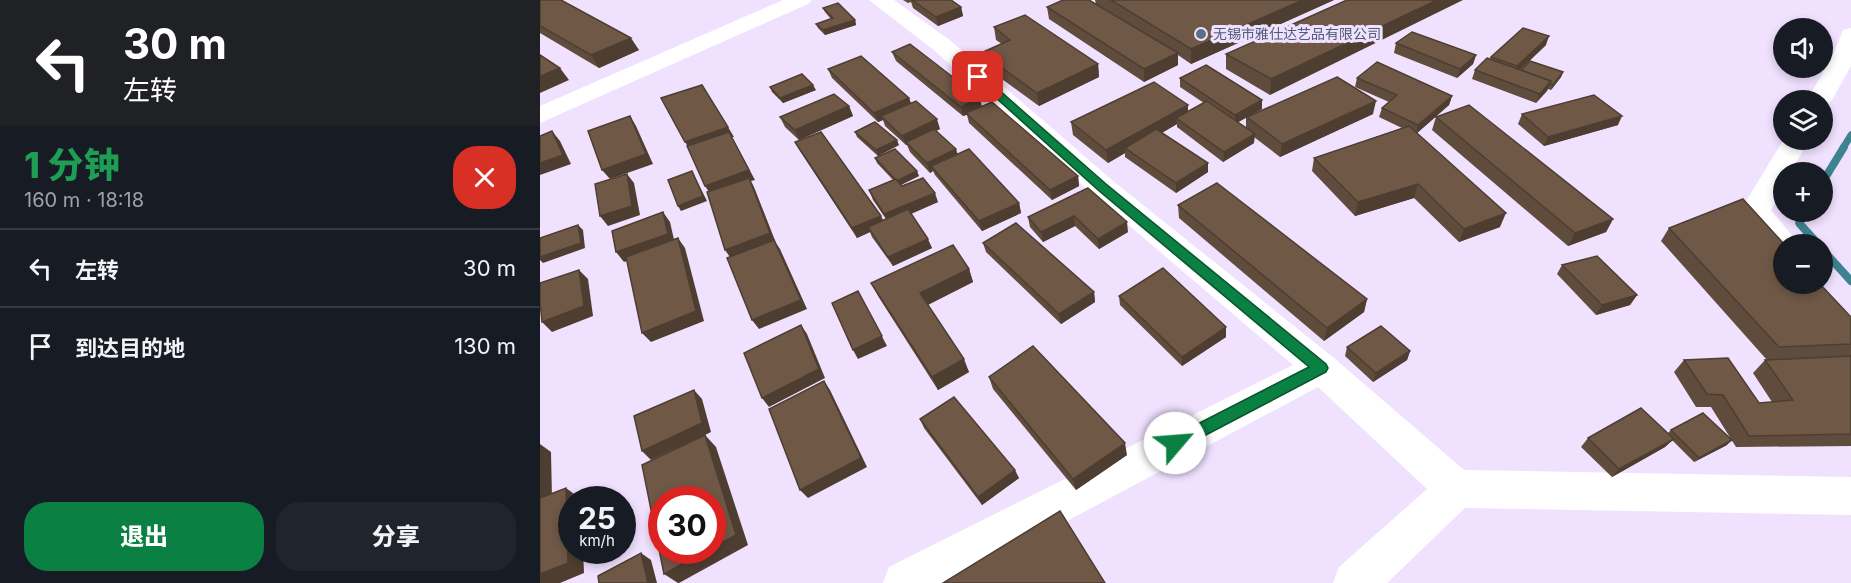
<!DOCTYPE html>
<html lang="zh">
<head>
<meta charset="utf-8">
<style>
	:root { --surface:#171b24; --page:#20242c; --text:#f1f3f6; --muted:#9ea1a6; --line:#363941; --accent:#0b8043 }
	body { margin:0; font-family:Inter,"Noto Sans SC",sans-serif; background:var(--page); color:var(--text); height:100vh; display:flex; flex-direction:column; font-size:22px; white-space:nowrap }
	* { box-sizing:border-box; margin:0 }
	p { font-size:20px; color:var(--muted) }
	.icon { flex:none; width:33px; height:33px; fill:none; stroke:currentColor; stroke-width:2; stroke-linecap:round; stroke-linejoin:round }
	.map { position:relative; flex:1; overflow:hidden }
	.sheet { display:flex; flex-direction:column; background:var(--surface); width:540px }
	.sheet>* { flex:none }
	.hud { background:#202124; color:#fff; overflow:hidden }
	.tools { position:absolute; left:1233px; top:18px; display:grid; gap:12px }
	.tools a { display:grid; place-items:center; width:60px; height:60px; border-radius:50%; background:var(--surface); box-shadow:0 3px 9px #0003; font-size:30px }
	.speed { position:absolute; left:18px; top:486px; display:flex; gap:12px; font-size:30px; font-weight:700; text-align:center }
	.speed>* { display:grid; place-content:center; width:78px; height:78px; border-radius:50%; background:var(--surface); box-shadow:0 3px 9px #0003; line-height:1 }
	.speed small { font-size:15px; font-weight:400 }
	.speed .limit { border:9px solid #d22; background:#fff; color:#111 }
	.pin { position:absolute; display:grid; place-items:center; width:51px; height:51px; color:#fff; margin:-26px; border-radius:12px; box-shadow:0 3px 9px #0006 }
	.me { position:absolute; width:66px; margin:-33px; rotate:63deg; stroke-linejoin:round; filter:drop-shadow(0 0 4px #0008) }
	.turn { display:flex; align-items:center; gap:21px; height:126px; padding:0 24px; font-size:27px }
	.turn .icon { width:78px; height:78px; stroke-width:2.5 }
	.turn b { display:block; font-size:42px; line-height:51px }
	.round { display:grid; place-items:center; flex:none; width:63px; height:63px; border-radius:24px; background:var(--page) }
	.headline { display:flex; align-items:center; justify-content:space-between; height:102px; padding:0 24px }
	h1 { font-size:36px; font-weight:800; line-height:45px; color:#1e9e55 }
	.button { display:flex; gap:12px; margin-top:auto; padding:12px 24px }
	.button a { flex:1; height:69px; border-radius:24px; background:var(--accent); color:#fff; font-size:24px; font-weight:800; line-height:69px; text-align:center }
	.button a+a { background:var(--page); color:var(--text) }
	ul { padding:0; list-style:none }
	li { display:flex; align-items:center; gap:18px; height:78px; padding:0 24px; border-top:2px solid var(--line) }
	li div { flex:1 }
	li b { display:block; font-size:22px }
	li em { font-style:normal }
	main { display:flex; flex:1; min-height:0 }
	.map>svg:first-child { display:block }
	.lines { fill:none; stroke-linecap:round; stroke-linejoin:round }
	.stream-far1 { stroke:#3e8390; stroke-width:7 }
	.stream { stroke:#3e8390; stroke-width:8 }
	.street { fill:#fff; fill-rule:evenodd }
	.wall { fill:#604c3c; fill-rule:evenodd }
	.shaded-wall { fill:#4e3e31 }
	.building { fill:#705846; stroke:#4e3e31; stroke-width:1.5 }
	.route { fill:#0b8043; stroke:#07532c; stroke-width:1.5 }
	.service-dot { fill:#5c6f8a; stroke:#f0e1ff; stroke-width:2 }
	.labels { text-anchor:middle; stroke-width:6; stroke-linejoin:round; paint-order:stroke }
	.far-service-label { font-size:14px; fill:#4e5e75; stroke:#f0e1ff; text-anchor:start }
</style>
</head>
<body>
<main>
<section class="sheet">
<div class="hud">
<div class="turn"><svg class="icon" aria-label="left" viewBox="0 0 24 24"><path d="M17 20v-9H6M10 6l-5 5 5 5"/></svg><div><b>30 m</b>左转</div></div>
</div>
<div class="headline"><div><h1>1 分钟</h1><p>160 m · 18:18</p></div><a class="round" style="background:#d93025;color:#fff"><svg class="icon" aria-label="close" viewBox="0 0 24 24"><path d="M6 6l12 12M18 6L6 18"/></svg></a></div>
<ul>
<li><svg class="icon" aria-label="left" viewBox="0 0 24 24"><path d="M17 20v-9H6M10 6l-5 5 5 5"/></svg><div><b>左转</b></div><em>30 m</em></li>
<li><svg class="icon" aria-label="arrive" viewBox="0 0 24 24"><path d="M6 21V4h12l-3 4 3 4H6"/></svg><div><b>到达目的地</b></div><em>130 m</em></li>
</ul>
<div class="button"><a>退出</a><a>分享</a></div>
</section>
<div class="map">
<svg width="1311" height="583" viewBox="0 0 1311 583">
	<rect width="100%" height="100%" fill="#f0e1ff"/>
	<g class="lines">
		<polyline class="stream-far1" points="1303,148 1311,135"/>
		<g class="stream">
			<polyline points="1282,183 1304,147"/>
			<polyline points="1265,212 1259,223 1278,244"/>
			<polyline points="1282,249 1311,281"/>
		</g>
		<g class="street">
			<polygon points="243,0 272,0 268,4 0,123 0,106"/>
			<polygon points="329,0 354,0 411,41 572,180 794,358 924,470 1311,477 1311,515 925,508 847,583 793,583 799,567 887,489 778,387 411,583 343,583 349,567 753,365 552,194 395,51"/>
			<polygon points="1311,28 1311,66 1292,100 1288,105 1282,107 1282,100 1267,100 1291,59 1303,30"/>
			<polygon points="1244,139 1269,140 1251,172 1244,172 1244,186 1231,210 1259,244 1244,244 1244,256 1233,253 1200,211"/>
		</g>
	</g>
	<g class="wall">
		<polygon points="0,0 99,50 59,68 0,33"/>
		<polygon points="363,0 411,0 421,7 423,16 398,26 373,8 371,2 368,3"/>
		<polygon points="555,0 794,0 651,64 638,55 638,65 604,82 509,19 507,7 556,4"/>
		<polygon points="807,0 730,95 686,69 686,54"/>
		<polygon points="283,8 315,20 316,25 285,35 278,28 276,24 291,19 285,12"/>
		<polygon points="454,27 558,64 559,77 499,106 444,66 441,53 462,44 456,40"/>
		<polygon points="856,43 936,55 933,64 917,78 854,53"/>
		<polygon points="1006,45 980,70 1023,72 1021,77 1011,90 1008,89 996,103 932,79 935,70 950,59 951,57"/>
		<polygon points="352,52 442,107 538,176 539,186 512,200 429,123 427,115 423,116 356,61"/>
		<polygon points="288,69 369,98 371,103 400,129 396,131 418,154 479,203 481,213 442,231 395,175 393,171 390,173 370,152 367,145 366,145 345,126 343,120 338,122 292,78"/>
		<path d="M640,78L722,100V109L710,115L833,114L740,157L714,137V143L683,162L637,127V124L622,133L668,172L636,193L585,157V153L568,163L533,135L531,122L648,105V112L664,103L640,87ZM706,117V128L698,122Z"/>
		<polygon points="817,78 912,96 909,105 877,133 960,227 919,242 874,198 815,216 772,171 774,158 862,128 839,117 842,108 849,102 815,87"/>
		<polygon points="230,87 276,90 243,103 232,92"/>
		<polygon points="309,106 313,116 259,140 245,127 240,117"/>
		<polygon points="982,114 1078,125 1004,146 978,124"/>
		<polygon points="896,117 1073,219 1066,232 1028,246 892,130"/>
		<polygon points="315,132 359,145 338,156 317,137"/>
		<polygon points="255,142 341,216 343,220 346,219 333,200 329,190 353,180 337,163 335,158 379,176 360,185 362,186 398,202 371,214 392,248 353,266 332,237 330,232 317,238 260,151"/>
		<polygon points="548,188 588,232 559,249 535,226 503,242 490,227 488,217"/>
		<polygon points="638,205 827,299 824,312 784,341 639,218"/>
		<polygon points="1129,228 1311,317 1311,356 1231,360 1311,356 1311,446 1196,447 1171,407 1156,407 1134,372 1144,360 1219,403 1232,402 1213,373 1225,360 1227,360 1121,241"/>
		<polygon points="443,243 554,292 555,302 521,324 446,252"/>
		<polygon points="1022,265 1097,295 1090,305 1056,315 1017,274"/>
		<polygon points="429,269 433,282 388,305 429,372 398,390 338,296 331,283"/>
		<polygon points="579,296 686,327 686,337 642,366 580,305"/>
		<polygon points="807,347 870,351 867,360 833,382 805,356"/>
		<polygon points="449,377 587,455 536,490 453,389"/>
		<polygon points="380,419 479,478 442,505 384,428"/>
		<polygon points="1131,430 1187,445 1154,462 1132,440 1125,447 1072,477 1041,447 1048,438 1128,433"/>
	</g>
	<g class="shaded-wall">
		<polygon points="763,0 794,0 651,64 651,49"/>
		<polygon points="897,0 923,0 730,95 731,79"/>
		<polygon points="421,7 423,16 398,26 396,17"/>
		<polygon points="315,20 316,25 285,35 283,30"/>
		<polygon points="1009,36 1006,45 974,75 977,66"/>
		<polygon points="91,38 99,50 59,68 51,55"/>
		<polygon points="638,53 638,65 604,82 604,69"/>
		<polygon points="936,55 933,64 917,78 920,69"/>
		<polygon points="558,64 559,77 499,106 497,93"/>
		<polygon points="20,68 29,80 0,93 0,76"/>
		<polygon points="1023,72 1021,77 1011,90 1013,85"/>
		<polygon points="1011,81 1007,91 996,103 1000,94"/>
		<polygon points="273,85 276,90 243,103 240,98"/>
		<polygon points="912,96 909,105 876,134 878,125"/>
		<polygon points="369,98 372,107 341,116 343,120 338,122 334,113"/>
		<polygon points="440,98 442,107 423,116 421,107"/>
		<polygon points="722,100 722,109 695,124 695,115"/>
		<polygon points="836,101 833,114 740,157 742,144"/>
		<polygon points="648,105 648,118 636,118 637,124 589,151 585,148 585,153 568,163 566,150"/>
		<polygon points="309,106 313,116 259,140 255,130"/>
		<polygon points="90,116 96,126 113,164 70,179 62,170"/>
		<polygon points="1082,116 1078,125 1004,146 1008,137"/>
		<polygon points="397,119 400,129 368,144 366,142 367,145 366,145 362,136"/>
		<polygon points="188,127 194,137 192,137 215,180 211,181 214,187 236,243 240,249 267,309 219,329 212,320 192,260 185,250 171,195 165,186 151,151 145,142"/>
		<polygon points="12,131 20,141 31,164 0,175 0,163"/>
		<polygon points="715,134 714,143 683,162 684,152"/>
		<polygon points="357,140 359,145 338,156 336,150"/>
		<polygon points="416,149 419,159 391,166 393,171 390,173 387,163"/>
		<polygon points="668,163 668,172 636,193 636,183"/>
		<polygon points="152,171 167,201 141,211 138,206"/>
		<polygon points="377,171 379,176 359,186 357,181"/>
		<polygon points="87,174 94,183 100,215 68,226 60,216"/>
		<polygon points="538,176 539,186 512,200 510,190"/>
		<polygon points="878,184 874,198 815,216 818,202"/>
		<polygon points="395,193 398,202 349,223 344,214"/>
		<polygon points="479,203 481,213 442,231 439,221"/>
		<polygon points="123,212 130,222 135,244 84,262 76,252"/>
		<polygon points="966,213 960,227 919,242 924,229"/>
		<polygon points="341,216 345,226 328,227 330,232 317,238 312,228"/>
		<polygon points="534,216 535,226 503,242 501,232"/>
		<polygon points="1073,219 1066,232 1028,246 1035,233"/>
		<polygon points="587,222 588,232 559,249 558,239"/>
		<polygon points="38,225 43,230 45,248 3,263 0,260 0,257"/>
		<polygon points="138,238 145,248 164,321 111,342 102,333"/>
		<polygon points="388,239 392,248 353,266 348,257"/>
		<polygon points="429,269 433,282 385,306 380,293"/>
		<polygon points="39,270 48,279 53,316 12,332 2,322"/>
		<polygon points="318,291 347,346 318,359 313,350"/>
		<polygon points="554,292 555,302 521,324 519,314"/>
		<polygon points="1097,295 1090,305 1056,315 1062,305"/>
		<polygon points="827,299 824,312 784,341 787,328"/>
		<polygon points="261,325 267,334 285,378 229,407 222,398"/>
		<polygon points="686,327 686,337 642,366 642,357"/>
		<polygon points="870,351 867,360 833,382 836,373"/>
		<polygon points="424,359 429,372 398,390 392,377"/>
		<polygon points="284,381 290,390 327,467 268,498 260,490"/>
		<polygon points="154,390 162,399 171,432 165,435 176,447 208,545 139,583 138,583 124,574 167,550 172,550 165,435 111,460 102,451"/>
		<polygon points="1134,439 1125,447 1072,477 1079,469"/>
		<polygon points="1192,440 1187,445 1154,462 1159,458"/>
		<polygon points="585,443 587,455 536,490 533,479"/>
		<polygon points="0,444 11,452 12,499 0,504"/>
		<polygon points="475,470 479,478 442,505 438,497"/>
		<polygon points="26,488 41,499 32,500 32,550 43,550 44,573 20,583 0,583 0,574"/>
		<polygon points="101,553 111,560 117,583 108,583"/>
	</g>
	<g class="building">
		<polygon points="0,0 21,0 91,38 51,55 0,26"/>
		<polygon points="372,0 411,0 421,7 396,17"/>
		<polygon points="523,0 549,0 638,53 604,69 507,7"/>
		<polygon points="571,0 763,0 651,49"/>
		<polygon points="807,0 897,0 731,79 686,54"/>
		<polygon points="298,3 315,20 283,30 276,24 293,18 283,8"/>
		<polygon points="485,15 558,64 497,93 441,53 470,40 454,27"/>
		<polygon points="983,28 1009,36 977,66 951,57"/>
		<polygon points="872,32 936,55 920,69 856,43"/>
		<polygon points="370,44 440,98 421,107 352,52"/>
		<polygon points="0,55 20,68 0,76"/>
		<polygon points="321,56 369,98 334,113 288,69"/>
		<polygon points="947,58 1011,81 1000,94 935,70"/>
		<polygon points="990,61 1023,72 1013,85 1010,84 1011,81 981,70"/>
		<polygon points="837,62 912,96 878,125 842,108 857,95 817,78"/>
		<polygon points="666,65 722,100 695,115 640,78"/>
		<polygon points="262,74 273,85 240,98 230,87"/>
		<polygon points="797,77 836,101 742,144 707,117"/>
		<polygon points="614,82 648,105 566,150 531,122"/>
		<polygon points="162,85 188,127 145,142 121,98"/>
		<polygon points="294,94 309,106 255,130 240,117"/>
		<polygon points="1054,95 1082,116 1008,137 982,114"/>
		<polygon points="376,101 397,119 362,136 341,116"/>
		<polygon points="667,101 715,134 684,152 636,118"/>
		<polygon points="452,102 538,176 510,190 426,113"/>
		<polygon points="929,105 1073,219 1035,233 896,117"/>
		<polygon points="90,116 106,154 62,170 48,131"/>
		<polygon points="335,122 357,140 336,150 315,132"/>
		<polygon points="869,126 966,213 924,229 878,184 818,202 774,158"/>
		<polygon points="394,129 416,149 387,163 366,142"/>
		<polygon points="616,129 668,163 636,183 585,148"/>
		<polygon points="12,131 23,155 0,163 0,136"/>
		<polygon points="189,132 209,170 165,186 147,146"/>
		<polygon points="281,132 341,216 312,228 255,142"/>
		<polygon points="355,149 377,171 357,181 335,158"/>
		<polygon points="429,149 479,203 439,221 391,166"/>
		<polygon points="152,171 163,196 138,206 128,180"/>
		<polygon points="87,174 92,206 60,216 55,184"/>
		<polygon points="209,178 230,233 185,250 167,192"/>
		<polygon points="383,178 395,193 344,214 329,190 356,179 362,186"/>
		<polygon points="677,183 827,299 787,328 638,205"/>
		<polygon points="548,188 587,222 558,239 534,216 501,232 488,217"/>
		<polygon points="1203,199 1244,244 1244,284 1280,284 1311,317 1311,344 1239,347 1129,228"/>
		<polygon points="368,209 388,239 348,257 328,227"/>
		<polygon points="123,212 128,234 76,252 72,231"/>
		<polygon points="476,223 554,292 519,314 443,243"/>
		<polygon points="38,225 41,243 0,257 0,238"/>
		<polygon points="138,238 156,311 102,333 86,257"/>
		<polygon points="234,240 261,300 212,320 187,258"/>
		<polygon points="413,245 429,269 380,293 424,359 392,377 331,283"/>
		<polygon points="1057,256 1097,295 1062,305 1022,265"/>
		<polygon points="623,268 686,327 642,357 579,296"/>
		<polygon points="39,270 44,306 2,322 0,302 0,283"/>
		<polygon points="318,291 342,336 313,350 292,303"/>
		<polygon points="261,325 279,369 222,398 204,353"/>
		<polygon points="841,326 870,351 836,373 807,347"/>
		<polygon points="493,346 585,443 533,479 449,377"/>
		<polygon points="1311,356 1311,434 1209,436 1183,395 1167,394 1144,360 1188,358 1219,403 1253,400 1225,360"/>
		<polygon points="284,381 321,458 260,490 229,409"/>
		<polygon points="154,390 162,423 102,451 94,416"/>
		<polygon points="414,397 475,470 438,497 380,419"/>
		<polygon points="1101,408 1134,439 1079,469 1048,438"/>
		<polygon points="1163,413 1192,440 1159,458 1131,430"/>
		<polygon points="165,435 196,535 172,548 172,500 122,500 122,550 167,550 124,574 102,465"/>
		<polygon points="26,488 28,563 0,574 0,498"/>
		<polygon points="520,511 565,583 403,583"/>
		<polygon points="101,553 108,583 59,583 58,576"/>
	</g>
	<polygon class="route" points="435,75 442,75 566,184 786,364 788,368 786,372 641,448 635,450 630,448 627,443 630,438 769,367 558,190 435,79"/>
	<circle class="service-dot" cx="661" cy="34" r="6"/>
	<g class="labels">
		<g class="far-service-label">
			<text x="673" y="39">无锡市雅仕达艺品有限公司</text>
		</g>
	</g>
</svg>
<div class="tools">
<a><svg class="icon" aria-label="sound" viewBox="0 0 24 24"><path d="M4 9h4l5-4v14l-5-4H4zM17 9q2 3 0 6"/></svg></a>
<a><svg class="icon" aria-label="layers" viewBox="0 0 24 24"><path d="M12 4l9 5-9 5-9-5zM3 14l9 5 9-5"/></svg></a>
<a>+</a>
<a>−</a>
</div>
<div class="speed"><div>25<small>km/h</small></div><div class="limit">30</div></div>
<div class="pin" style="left:438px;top:77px;background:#d93025"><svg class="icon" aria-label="arrive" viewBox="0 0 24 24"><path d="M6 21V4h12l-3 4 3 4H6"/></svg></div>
<svg class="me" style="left:635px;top:443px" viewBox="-20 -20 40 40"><circle r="19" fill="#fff"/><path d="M0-13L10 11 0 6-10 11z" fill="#0b8043"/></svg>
</div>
</main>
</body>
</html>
